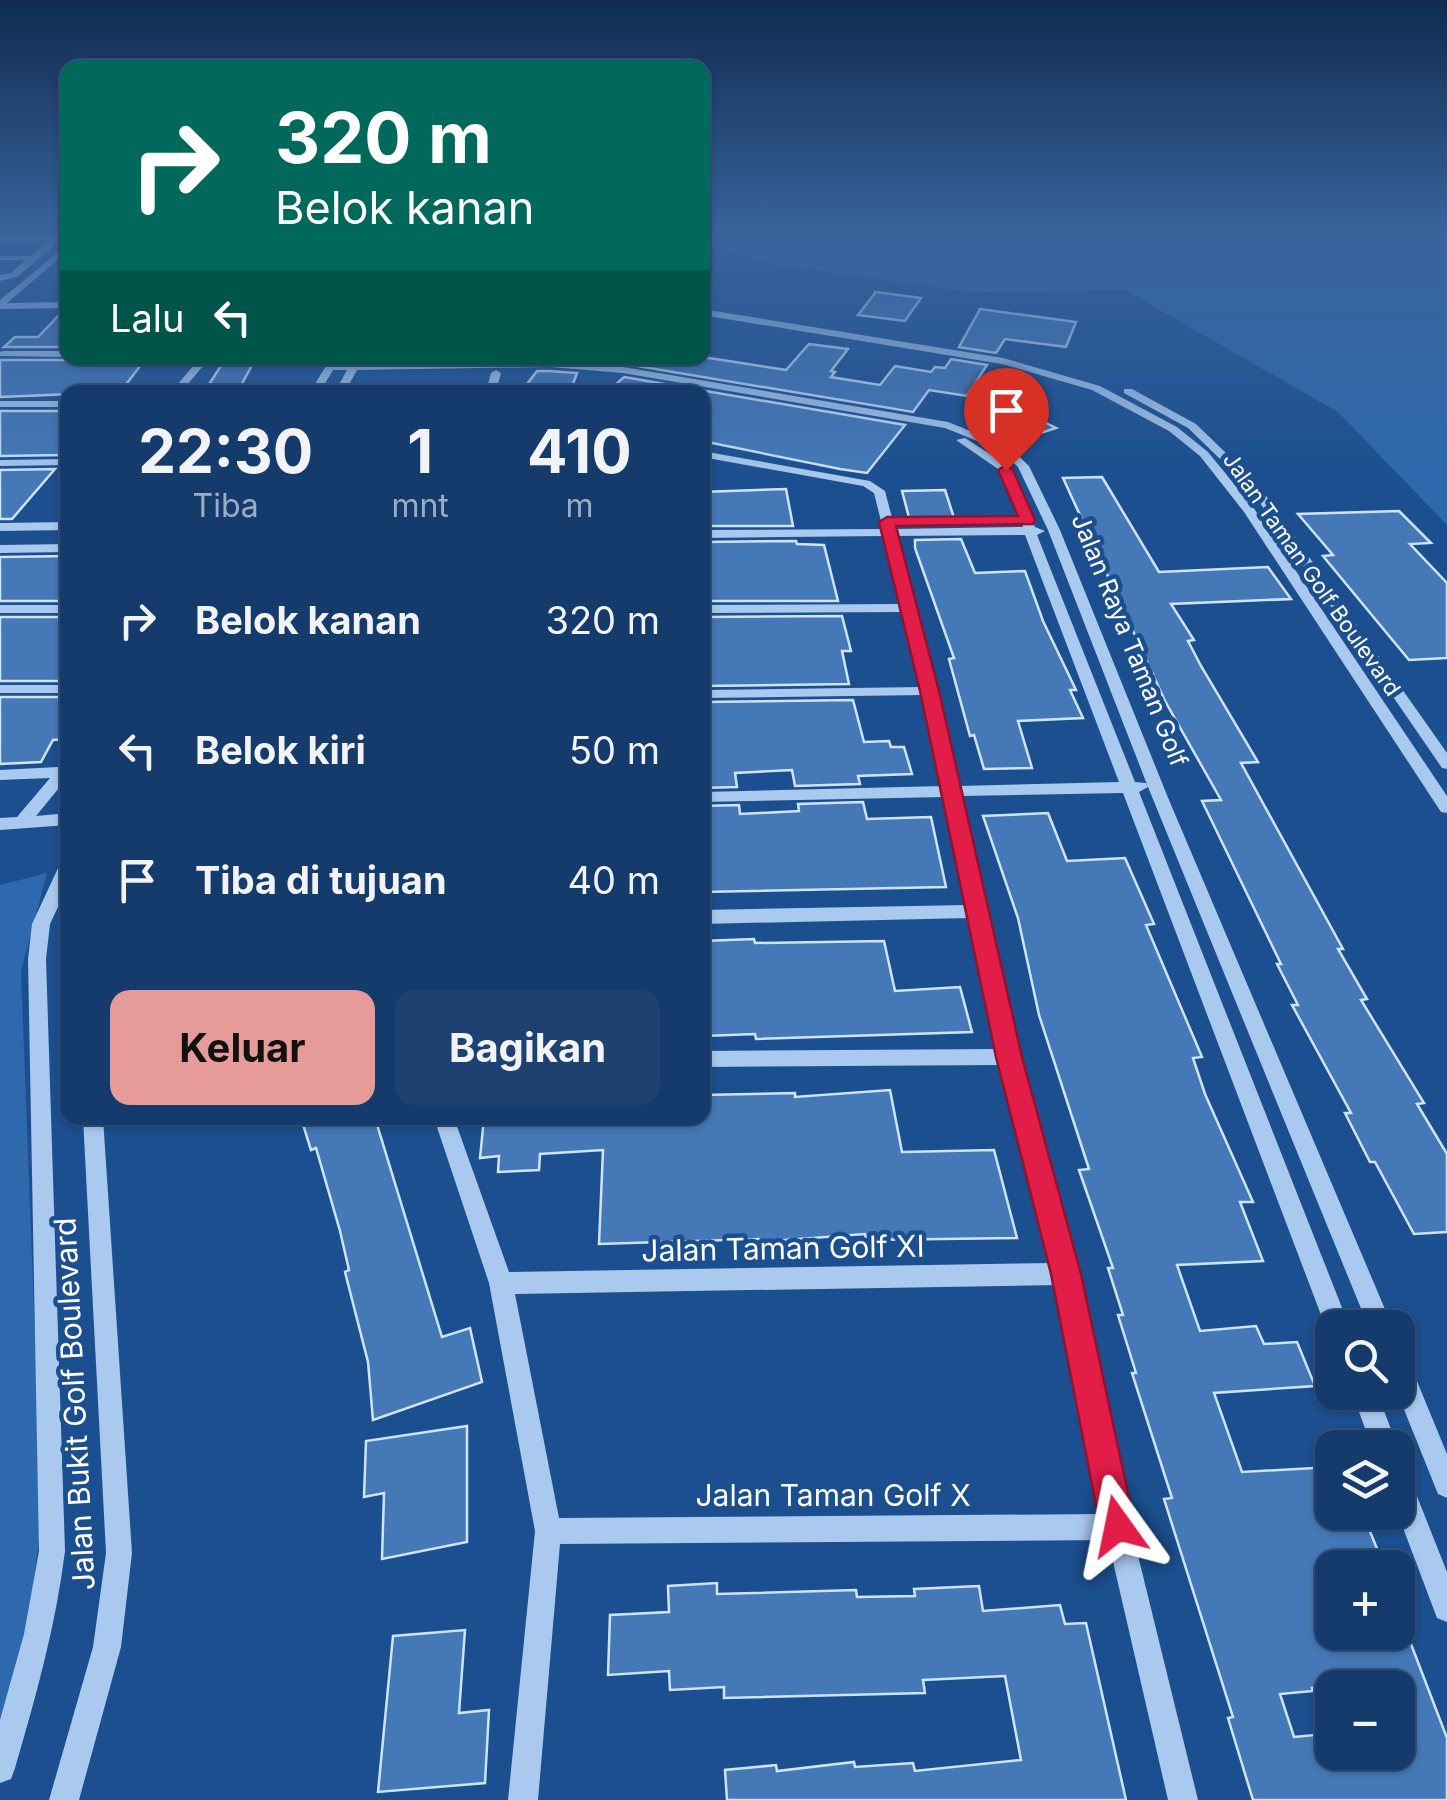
<!DOCTYPE html>
<html lang="id">
<head>
<meta charset="utf-8">
<style>
	:root { --surface:#143b6b; --page:#1d4271; --text:#f1f3f6; --muted:#9dadc1; --line:#33557e; --accent:#e69b98 }
	body { margin:0; font-family:Inter,sans-serif; background:var(--page); color:var(--text); height:100vh; display:flex; flex-direction:column; font-size:38px; white-space:nowrap }
	* { box-sizing:border-box; margin:0 }
	p { font-size:32px; color:var(--muted) }
	.icon { flex:none; width:55px; height:55px; fill:none; stroke:currentColor; stroke-width:2; stroke-linecap:round; stroke-linejoin:round }
	.map { position:relative; flex:1; overflow:hidden }
	.drawer { position:absolute; left:60px; top:385px; width:650px; height:740px; display:flex; flex-direction:column; background:var(--surface); border-radius:20px; box-shadow:0 2px 8px #0004,0 0 0 2px var(--line) }
	.drawer>* { flex:none }
	.hud { position:absolute; left:60px; top:60px; width:650px; height:305px; border-radius:20px; box-shadow:0 2px 8px #0004,0 0 0 2px var(--line); background:#00695c; color:#fff; overflow:hidden }
	.tools { position:absolute; left:1315px; top:1310px; display:grid; gap:20px }
	.tools a { display:grid; place-items:center; width:100px; height:100px; border-radius:20px; background:var(--surface); box-shadow:0 2px 8px #0004,0 0 0 2px var(--line); font-size:50px }
	.pin { position:absolute; display:grid; place-items:center; width:85px; height:85px; color:#fff; margin:-102px -42px; border-radius:50% 50% 50% 0; rotate:-45deg; box-shadow:0 0 10px #0007 }
	.pin .icon { rotate:45deg }
	.me { position:absolute; width:110px; margin:-55px; rotate:348deg; stroke-linejoin:round; filter:drop-shadow(0 0 8px #0008) }
	.turn { display:flex; align-items:center; gap:35px; height:210px; padding:0 50px; font-size:45px }
	.turn .icon { width:130px; height:130px; stroke-width:2.5 }
	.turn b { display:block; font-size:70px; line-height:85px }
	.then { display:flex; align-items:center; height:95px; padding:0 50px; background:#0003; gap:20px; font-size:38px }
	.eta { display:flex; justify-content:space-evenly; align-items:center; height:170px; text-align:center }
	.eta b { font-size:60px; font-weight:700; line-height:70px }
	.cta { display:flex; gap:20px; margin-top:auto; padding:20px 50px }
	.cta a { flex:1; height:115px; border-radius:20px; background:var(--accent); color:#111; font-size:40px; font-weight:700; line-height:115px; text-align:center }
	.cta a+a { background:var(--page); color:var(--text) }
	ul { padding:0; list-style:none }
	li { display:flex; align-items:center; gap:30px; height:130px; padding:0 50px }
	li div { flex:1 }
	li b { display:block; font-size:38px }
	li em { font-style:normal }
	.map>svg:first-child { display:block }
	.green { fill:#2e69ad }
	.building { fill:#4478b7; stroke:#cfe3fa; stroke-width:2.5; fill-rule:evenodd }
	.lines { fill:none; stroke-linecap:round; stroke-linejoin:round }
	.minor { fill:#a9c9ee; fill-rule:evenodd }
	.route { fill:#e11d48; stroke:#92132f; stroke-width:2.5 }
	.labels { text-anchor:middle; stroke-width:9; stroke-linejoin:round; paint-order:stroke }
	.far-street-label { font-size:22px; fill:#fff; stroke:#1b4f8f }
	.street-label { font-size:25px; fill:#fff; stroke:#1b4f8f }
	.near-street-label { font-size:30px; fill:#fff; stroke:#1b4f8f }
</style>
</head>
<body>
<div class="map">
<svg width="1447" height="1800" viewBox="0 0 1447 1800">
	<rect width="100%" height="100%" fill="#1b4f8f"/>
	<g class="green">
		<polygon points="702,229 1447,229 1447,525 1338,412 1125,290 973,292 775,265 703,244"/>
		<polygon points="47,873 21,971 42,1519 17,1703 0,1755 0,885"/>
	</g>
	<g class="building">
		<polygon points="875,293 875,292 921,298 905,321 858,315"/>
		<polygon points="980,309 1076,322 1066,347 1005,339 996,353 959,347"/>
		<polygon points="62,312 68,312 66,347 4,347 15,337 38,337"/>
		<polygon points="809,344 848,349 831,371 835,372 831,377 880,385 895,366 931,372 935,367 945,368 951,359 987,365 967,396 929,390 913,412 637,366 645,358 709,358 786,370"/>
		<polygon points="226,358 256,358 239,389 204,392"/>
		<polygon points="0,360 98,360 95,364 141,365 120,392 0,397"/>
		<polygon points="537,371 550,371 577,373 570,392 521,392"/>
		<polygon points="624,377 905,425 867,473 840,469 702,441 702,392 607,392"/>
		<polygon points="0,411 68,411 68,452 65,455 0,456"/>
		<polygon points="1030,415 1056,428 1010,443 980,431"/>
		<polygon points="55,469 12,519 0,519 0,470"/>
		<polygon points="1102,477 1159,572 1268,567 1291,599 1171,604 1194,640 1188,641 1201,666 1258,762 1241,763 1343,949 1338,949 1367,999 1361,1000 1424,1103 1417,1104 1447,1154 1447,1232 1414,1234 1375,1162 1370,1162 1345,1113 1351,1113 1292,1005 1298,1005 1277,964 1281,964 1202,801 1221,800 1165,701 1063,478"/>
		<polygon points="786,489 793,526 702,526 702,492"/>
		<polygon points="945,490 956,524 911,525 902,491"/>
		<polygon points="1399,511 1431,543 1410,544 1447,583 1447,658 1409,660 1323,556 1333,555 1298,514"/>
		<polygon points="961,539 975,573 1025,571 1043,621 1076,690 1070,690 1083,718 1018,721 1032,768 984,769 974,735 970,736 949,659 954,658 915,548 915,540"/>
		<polygon points="796,541 797,544 824,545 838,601 702,601 702,542"/>
		<polygon points="68,556 68,601 0,601 0,557"/>
		<polygon points="842,616 851,651 842,651 849,684 702,686 702,617"/>
		<rect x="0" y="617" width="68" height="64"/>
		<polygon points="0,697 68,697 68,739 53,740 41,762 0,764"/>
		<polygon points="853,700 864,742 889,741 891,747 904,747 912,774 858,776 860,784 795,786 792,770 735,773 737,787 702,788 702,702"/>
		<polygon points="863,802 867,819 931,817 946,887 702,892 702,806 739,805 740,814 799,811 798,804"/>
		<path d="M1048,813L1067,861L1125,858L1154,924L1146,925L1202,1057L1193,1058L1205,1094L1253,1202H1240L1263,1261L1177,1265L1200,1331L1256,1326L1264,1344L1297,1342L1315,1386L1214,1393L1242,1472L1332,1467V1512H1362L1385,1568H1332V1648L1411,1644L1447,1738V1800H1253L1228,1718L1233,1717L1164,1499L1172,1498L1132,1373H1136L1118,1315H1123L1108,1268H1113L1079,1170L1089,1169L1039,1015L1018,918L983,816ZM1312,1688H1398V1752H1331L1325,1734L1294,1737L1280,1694L1313,1691Z"/>
		<polygon points="754,939 755,943 884,941 895,991 960,987 972,1032 756,1039 755,1034 705,1036 702,941"/>
		<polygon points="890,1090 902,1152 994,1150 1017,1238 866,1240 865,1234 759,1242 759,1239 599,1244 603,1150 540,1154 539,1170 498,1172 499,1156 480,1158 484,1118 702,1118 702,1095 795,1093 795,1097"/>
		<polygon points="301,1118 375,1118 442,1337 470,1328 482,1382 373,1420 368,1362 345,1272 349,1270 340,1231 316,1148 311,1150"/>
		<polygon points="467,1426 467,1542 382,1559 384,1493 364,1497 366,1441"/>
		<polygon points="717,1583 717,1594 856,1590 857,1597 915,1596 914,1589 979,1586 983,1611 1060,1605 1065,1624 1086,1623 1126,1800 727,1800 725,1770 776,1765 777,1771 854,1762 855,1767 913,1763 915,1771 1021,1760 1005,1676 923,1680 925,1693 724,1698 724,1687 670,1690 669,1671 608,1675 610,1615 669,1612 668,1586"/>
		<polygon points="465,1630 459,1713 489,1710 485,1783 378,1792 393,1636"/>
	</g>
	<g class="lines">
		<g class="minor">
			<polygon points="65,229 68,229 68,234 17,277 0,281 0,275 11,273 26,260 0,260 0,256 32,256 49,241 0,241 0,237 55,237"/>
			<polygon points="68,244 68,251 7,303 68,302 68,308 0,309 0,300"/>
			<polygon points="702,309 1003,358 1100,386 1177,427 1208,452 1253,507 1447,796 1447,813 1441,812 1244,512 1200,456 1169,431 1092,390 1002,364 702,315"/>
			<polygon points="3,351 68,351 68,357 0,356 0,352"/>
			<polygon points="193,358 201,358 204,365 181,392 171,392 194,365"/>
			<path d="M331,358H339L336,364H350L354,358H362L360,364L550,361L623,367L948,422L1008,446L1029,466L1060,530L1169,800L1393,1328H1369L1148,787L1139,792L1350,1328H1332V1337L1326,1328L1123,793L961,796L1019,1057L1077,1274L1131,1527L1198,1800H1168L1108,1540L560,1544L538,1800H508L535,1531L489,1283L434,1118H454L509,1272L1052,1263L1001,1065L702,1067V1051L997,1049L970,918L702,924V910L967,905L945,797L702,802V792L943,786L924,695L702,698V690L922,687L903,612L702,613V605L901,604L884,536L702,538V530L883,529L874,493L863,486L702,457V451L870,481L885,491L895,529L1023,527L1001,471L956,440L965,438L1010,467L1035,527L1045,531L1037,535L1135,782L1146,783L1148,787L1048,530L1018,467L1000,450L945,428L623,373L550,367L357,370L345,392H335L347,370H333L320,392H310ZM1025,535L1119,782L958,786L937,691L897,536ZM1057,1285L1102,1514L559,1518L515,1294Z"/>
			<polygon points="496,370 501,373 496,392 486,392 491,373"/>
			<polygon points="1124,389 1132,389 1196,424 1257,483 1447,753 1447,769 1442,768 1249,487 1188,428 1124,393"/>
			<rect x="0" y="401" width="68" height="6"/>
			<polygon points="68,459 68,465 0,466 0,460"/>
			<polygon points="68,522 68,530 0,531 0,523"/>
			<polygon points="68,544 68,552 0,553 0,545"/>
			<rect x="0" y="605" width="68" height="8"/>
			<rect x="0" y="685" width="68" height="8"/>
			<polygon points="68,761 68,777 36,816 68,813 68,825 0,830 0,818 17,817 50,778 0,780 0,770 58,767"/>
			<path d="M68,860V886L50,924L46,959L65,1551C56,1625 36,1696 15,1768L11,1779L0,1783V1720L24,1634L39,1551L28,959L32,924L59,866Z"/>
			<polygon points="83,1118 103,1118 132,1553 121,1647 79,1800 49,1800 93,1647 106,1553"/>
			<polygon points="1398,1354 1407,1357 1447,1454 1447,1498 1438,1494 1397,1392"/>
			<polygon points="1352,1392 1377,1392 1398,1448 1398,1449 1372,1448"/>
			<polygon points="1398,1467 1407,1471 1447,1572 1447,1622 1437,1618 1397,1512"/>
		</g>
	</g>
	<linearGradient id="sky" x2="0" y2="1"><stop stop-color="#0f2b4f"/><stop offset="0.48" stop-color="#39639b"/><stop offset="1" stop-color="#39639b" stop-opacity="0"/></linearGradient>
	<rect width="1447" height="481" fill="url(#sky)"/>
	<polygon class="route" points="1006,465 1013,470 1035,520 1033,524 896,526 939,691 1022,1057 1081,1274 1135,1526 1130,1539 1118,1544 1106,1539 1100,1526 1051,1274 996,1057 920,691 879,522 887,517 1018,516 998,470"/>
	<g class="labels">
		<g class="far-street-label">
			<text transform="translate(1312 574) rotate(55)" y="8">Jalan Taman Golf Boulevard</text>
		</g>
		<g class="street-label">
			<text transform="translate(1130 640) rotate(68)" y="9">Jalan Raya Taman Golf</text>
		</g>
		<g class="near-street-label">
			<text transform="translate(783 1249) rotate(-1)" y="10">Jalan Taman Golf XI</text>
			<text transform="translate(75 1404) rotate(-93)" y="10">Jalan Bukit Golf Boulevard</text>
			<text x="833" y="1506">Jalan Taman Golf X</text>
		</g>
	</g>
</svg>
<div class="tools">
<a><svg class="icon" aria-label="search" viewBox="0 0 24 24"><circle cx="10" cy="10" r="6"/><path d="M15 15l6 6"/></svg></a>
<a><svg class="icon" aria-label="layers" viewBox="0 0 24 24"><path d="M12 4l9 5-9 5-9-5zM3 14l9 5 9-5"/></svg></a>
<a>+</a>
<a>−</a>
</div>
<div class="pin" style="left:1006px;top:470px;background:#d93025"><svg class="icon" aria-label="arrive" viewBox="0 0 24 24"><path d="M6 21V4h12l-3 4 3 4H6"/></svg></div>
<svg class="me" style="left:1118px;top:1526px" viewBox="-20 -20 40 40"><path d="M0-17L14 15 0 8-14 15z" fill="#e11d48" stroke="#fff" stroke-width="4"/></svg>
<div class="hud">
<div class="turn"><svg class="icon" aria-label="right" viewBox="0 0 24 24"><path d="M7 20v-9h11M14 6l5 5-5 5"/></svg><div><b>320 m</b>Belok kanan</div></div>
<div class="then">Lalu<svg class="icon" aria-label="left" viewBox="0 0 24 24"><path d="M17 20v-9H6M10 6l-5 5 5 5"/></svg></div>
</div>
<section class="drawer">
<div class="eta">
<div><b>22:30</b><p>Tiba</p></div>
<div><b>1</b><p>mnt</p></div>
<div><b>410</b><p>m</p></div>
</div>
<ul>
<li><svg class="icon" aria-label="right" viewBox="0 0 24 24"><path d="M7 20v-9h11M14 6l5 5-5 5"/></svg><div><b>Belok kanan</b></div><em>320 m</em></li>
<li><svg class="icon" aria-label="left" viewBox="0 0 24 24"><path d="M17 20v-9H6M10 6l-5 5 5 5"/></svg><div><b>Belok kiri</b></div><em>50 m</em></li>
<li><svg class="icon" aria-label="arrive" viewBox="0 0 24 24"><path d="M6 21V4h12l-3 4 3 4H6"/></svg><div><b>Tiba di tujuan</b></div><em>40 m</em></li>
</ul>
<div class="cta"><a>Keluar</a><a>Bagikan</a></div>
</section>
</div>
</body>
</html>
